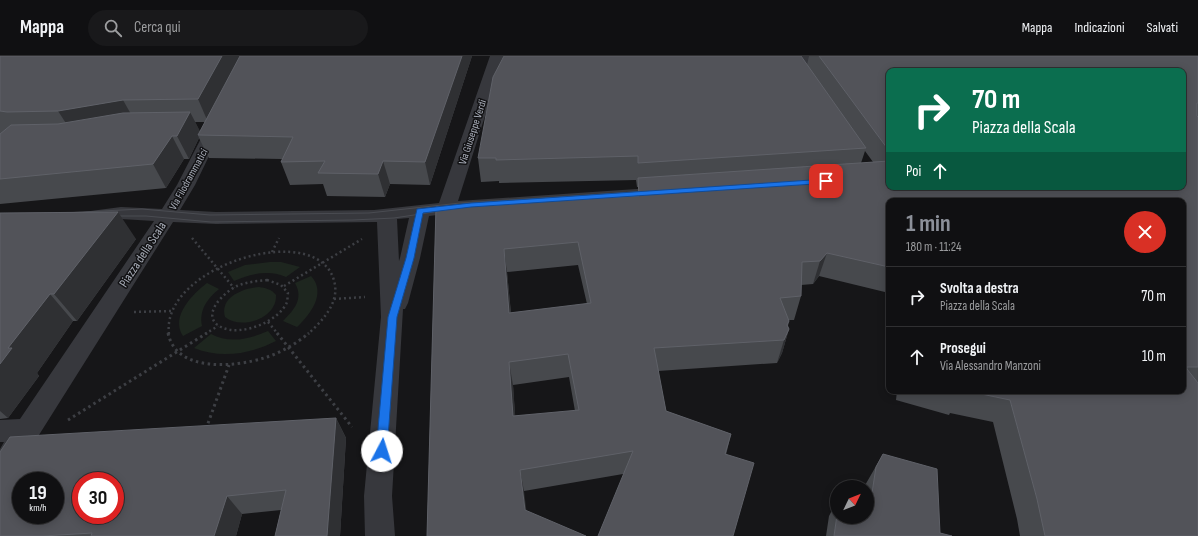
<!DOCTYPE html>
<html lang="it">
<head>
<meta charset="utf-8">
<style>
	:root { --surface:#101012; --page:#19191b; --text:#f1f3f6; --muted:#9c9d9f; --line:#303032; --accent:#8c9099 }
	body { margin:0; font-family:"Sofia Sans Condensed",sans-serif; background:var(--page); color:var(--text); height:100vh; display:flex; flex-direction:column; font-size:15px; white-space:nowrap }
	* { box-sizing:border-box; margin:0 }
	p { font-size:13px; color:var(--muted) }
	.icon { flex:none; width:22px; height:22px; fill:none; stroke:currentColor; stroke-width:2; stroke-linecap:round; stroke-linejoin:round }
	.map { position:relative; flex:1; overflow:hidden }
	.panel { position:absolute; left:886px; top:142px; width:300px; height:196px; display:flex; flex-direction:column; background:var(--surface); border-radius:8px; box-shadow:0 2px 10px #0003,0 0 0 1px var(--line) }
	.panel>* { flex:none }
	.banner { position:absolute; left:886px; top:12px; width:300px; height:122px; border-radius:8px; box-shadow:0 2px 10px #0003,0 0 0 1px var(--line); background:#0b6e4f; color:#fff; overflow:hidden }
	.needle { width:26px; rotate:47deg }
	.controls { position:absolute; left:830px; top:424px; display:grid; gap:8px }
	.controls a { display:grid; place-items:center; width:44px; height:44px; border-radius:50%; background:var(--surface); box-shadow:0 2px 10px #0003,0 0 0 1px var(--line); font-size:20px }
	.speed { position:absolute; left:12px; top:416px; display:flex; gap:8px; font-size:20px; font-weight:700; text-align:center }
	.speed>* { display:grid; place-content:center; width:52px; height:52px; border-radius:50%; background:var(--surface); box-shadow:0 2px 10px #0003,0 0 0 1px var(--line); line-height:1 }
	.speed small { font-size:10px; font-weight:400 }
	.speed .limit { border:6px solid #d22; background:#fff; color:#111 }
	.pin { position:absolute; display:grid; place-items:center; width:34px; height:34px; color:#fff; margin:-17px; border-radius:8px; box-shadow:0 2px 6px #0006 }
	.me { position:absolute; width:44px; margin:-22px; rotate:5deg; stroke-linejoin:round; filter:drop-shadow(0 0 3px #0008) }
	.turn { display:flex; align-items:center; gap:14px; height:84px; padding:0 20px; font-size:18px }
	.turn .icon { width:52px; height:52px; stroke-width:2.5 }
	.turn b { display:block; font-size:28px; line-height:34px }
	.then { display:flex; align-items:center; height:38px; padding:0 20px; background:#0003; gap:8px; font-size:15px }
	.round { display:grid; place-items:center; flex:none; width:42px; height:42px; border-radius:21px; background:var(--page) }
	.summary { display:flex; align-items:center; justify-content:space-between; height:68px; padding:0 20px }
	h1 { font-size:24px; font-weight:700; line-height:30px; color:var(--accent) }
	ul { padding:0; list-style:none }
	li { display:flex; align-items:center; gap:12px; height:60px; padding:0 20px; border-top:1px solid var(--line) }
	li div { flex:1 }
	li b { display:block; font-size:15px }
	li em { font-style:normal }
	header { display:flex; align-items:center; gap:24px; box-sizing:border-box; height:56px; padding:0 20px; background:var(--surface); border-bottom:1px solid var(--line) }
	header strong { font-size:19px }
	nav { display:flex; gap:22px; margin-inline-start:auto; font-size:14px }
	.search { width:280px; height:36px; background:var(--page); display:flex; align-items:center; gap:10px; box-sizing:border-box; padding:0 14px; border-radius:22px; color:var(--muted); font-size:15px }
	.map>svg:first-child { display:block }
	.green { fill:#1e261f }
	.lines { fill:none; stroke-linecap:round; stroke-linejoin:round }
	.path-far1 { stroke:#3d3f44; stroke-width:2.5; stroke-dasharray:2 3; stroke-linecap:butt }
	.path { stroke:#3d3f44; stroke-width:3; stroke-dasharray:2.5 3.5; stroke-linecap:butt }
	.minor { fill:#37383d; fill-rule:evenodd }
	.tram { stroke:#4a4c52; stroke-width:1 }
	.wall { fill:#47494d; fill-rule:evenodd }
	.shaded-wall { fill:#2f3033 }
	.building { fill:#525359; stroke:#5f6168; fill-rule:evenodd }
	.route { fill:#1a73e8; stroke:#114b97 }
	.labels { text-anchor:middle; stroke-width:3; stroke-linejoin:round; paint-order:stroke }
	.far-street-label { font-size:11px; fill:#a8adb8; stroke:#111113 }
	.street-label { font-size:13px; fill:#a8adb8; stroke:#111113 }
</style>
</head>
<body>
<header>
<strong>Mappa</strong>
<div class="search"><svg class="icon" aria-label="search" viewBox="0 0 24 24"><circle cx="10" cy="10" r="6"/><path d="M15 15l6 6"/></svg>Cerca qui</div>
<nav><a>Mappa</a><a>Indicazioni</a><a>Salvati</a></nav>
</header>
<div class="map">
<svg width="1198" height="480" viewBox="0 0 1198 480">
	<rect width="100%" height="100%" fill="#161618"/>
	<g class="green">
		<path d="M270,206H281L300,211L286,221C270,213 249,218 234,225L228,216L245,209Z"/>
		<path d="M311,220C327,237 310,259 297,271L283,265C294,254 304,243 295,227Z"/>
		<path d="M207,227L219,233C207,243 199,254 202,270L183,280C170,260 193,238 207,227Z"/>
		<path d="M259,231C266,232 271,233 276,239C277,263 241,274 225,261C219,241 244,232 259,231Z"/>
		<path d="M268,275L276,285C250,298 221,303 194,292L211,278C229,288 250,283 268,275Z"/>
	</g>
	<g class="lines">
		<g class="path-far1">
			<polyline points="192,182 234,232"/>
			<polyline points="272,196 279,182"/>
			<path d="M267,224L281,229L288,237C287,239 288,243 287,246C279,266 240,281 221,271C199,260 224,236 237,230C247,226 257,225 267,224Z"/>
			<polyline points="284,230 362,183"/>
			<polyline points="334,243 365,241"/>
			<polyline points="134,256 171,255"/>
			<polyline points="268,266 278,278"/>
			<path d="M169,278C160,209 324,160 335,229C338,249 321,266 308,278"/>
			<polyline points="205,278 218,270"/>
		</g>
		<g class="path">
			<path d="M168,277C176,317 235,311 264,302C280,297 296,288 309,277"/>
			<polyline points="277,277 352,371"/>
			<polyline points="68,364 207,277"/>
			<polyline points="206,373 229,309"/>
		</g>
		<g class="minor">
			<path d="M490,0H504L458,145L666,131L673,133L675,137L673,141L666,143L471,155L429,160L420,202L408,247L405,253H403L392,440L395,480H365L364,440L381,261L377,166L216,168L173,166L10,425L0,429V393L4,386H0V364L20,363L154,165L121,163L90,166L83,164L80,160L83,156L121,151L162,153L177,129L210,65L212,62L218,60L224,62L226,65L195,129L180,154L216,156L374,154L439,147ZM409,162L400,202L399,205L397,163Z"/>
			<polygon points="732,0 839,0 843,1 845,4 843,7 838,8 769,9 734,3"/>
		</g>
		<g class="tram">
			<polyline points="63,157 142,153 210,159 369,157 460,147 650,135"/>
			<polyline points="110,160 146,160 211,166 353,164 394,162 447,154"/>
		</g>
	</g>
	<g class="wall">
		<path d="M0,0H472L430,129L390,128L385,141L327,140L323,128L290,129L281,106L282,103L209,102L199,82L189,103H184L166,132L0,148V78L1,77H0ZM195,66H205L200,76Z"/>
		<path d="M809,0H1198V480H1020L1017,463L993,366L950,357L949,359L896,344L897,335H1183L889,145V237L819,220L813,228L801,229V240L794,264H789V265L788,270L789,273L782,297L777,307L658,315L666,355L731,378L726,399L623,418L524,435L427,480L436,151L638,140V131H637L636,124L499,127V125L481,126L478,102L807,9ZM889,15L1183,131H889ZM865,95L873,106L861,107ZM578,209L587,248L511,257L507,216ZM569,321L575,355L515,360L513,329Z"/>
		<polygon points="0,157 136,183 77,265 73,265 37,317 39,320 8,362 0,363"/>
		<polygon points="336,362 346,382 340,480 275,480 281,454 242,458 236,480 0,480"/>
		<polygon points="883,398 940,477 952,480 826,480 829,460 837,445 837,461 867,461 867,431 864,431"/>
	</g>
	<g class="shaded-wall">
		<polygon points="222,0 242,0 208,66 198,43"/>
		<polygon points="462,0 472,0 430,129 425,106"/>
		<polygon points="123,44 136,67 73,78 58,55"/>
		<polygon points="190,56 202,79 198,79 199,82 189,103 177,80"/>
		<polygon points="172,80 184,103 166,132 153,108"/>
		<polygon points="383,105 390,128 385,141 378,118"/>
		<polygon points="118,156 136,183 77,265 54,238"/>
		<polygon points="504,193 507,216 513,280 509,257"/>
		<polygon points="827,197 819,220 813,228 820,205"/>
		<polygon points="50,238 73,265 37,317 39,320 8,362 0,355 0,308 8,292"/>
		<polygon points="789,273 782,297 777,307 784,284"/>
		<polygon points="509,306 513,329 517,383 513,360"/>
		<polygon points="336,362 346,382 340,480 327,480"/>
		<polygon points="520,414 524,435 529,475 525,454"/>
		<polygon points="227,440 242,458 236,480 214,480"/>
	</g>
	<g class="building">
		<polygon points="0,0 222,0 198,43 123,44 58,55 7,56 0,55"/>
		<polygon points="240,0 462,0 425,106 383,105 378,118 318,117 325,105 281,106 293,81 198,79"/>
		<polygon points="504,0 801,0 866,92 638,107 638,100 496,104 496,102 478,102 493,21"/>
		<path d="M819,0H1198V47H1197V60L1198,61V311H1187V313L1198,327V480H1045L1037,443L1010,344L967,335H1183V145H889V211L827,197L820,205L802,206L801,240L780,242L789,265L787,269L789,273L784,284L654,292L666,355L731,378L725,398L754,407L733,480H598L633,395L520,414L525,454L586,480H427L436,151L639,140L638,122L889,105V131H1183V15H889V92H887ZM578,186L591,247L509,257L504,193ZM568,298L579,354L513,360L509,306Z"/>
		<polygon points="190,56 177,80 172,80 153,108 0,123 0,78 11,69 58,68 123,57"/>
		<polygon points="118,156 54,238 50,238 8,292 12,292 0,308 0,157"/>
		<path d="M336,362L327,480H275L286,434L227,440L214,480H91L92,477L43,480H0V396L10,381ZM21,425H55V459H21ZM81,425H115V459H81Z"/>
		<polygon points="883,398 937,413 940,477 952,480 834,480 837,459 837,461 867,461 867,449 870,450 876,411"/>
	</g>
	<polygon class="route" points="826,123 829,124 829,127 471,151 423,157 414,202 397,261 387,395 385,398 382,400 378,398 376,395 388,261 406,202 417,153 471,147"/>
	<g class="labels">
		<g class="far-street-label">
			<text transform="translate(472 76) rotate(-72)" y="4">Via Giuseppe Verdi</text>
			<text transform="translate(188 123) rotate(-61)" y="4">Via Filodrammatici</text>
		</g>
		<g class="street-label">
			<text transform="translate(142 198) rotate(-57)" y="5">Piazza della Scala</text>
		</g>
	</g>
</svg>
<div class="controls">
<a><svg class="needle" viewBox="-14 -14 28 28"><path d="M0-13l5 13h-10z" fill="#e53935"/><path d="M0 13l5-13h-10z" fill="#9c9d9f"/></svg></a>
</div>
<div class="speed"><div>19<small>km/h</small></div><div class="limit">30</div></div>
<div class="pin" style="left:826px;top:125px;background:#d93025"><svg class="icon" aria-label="arrive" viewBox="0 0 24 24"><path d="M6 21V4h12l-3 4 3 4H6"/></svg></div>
<svg class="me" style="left:382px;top:395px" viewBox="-20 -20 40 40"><circle r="19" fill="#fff"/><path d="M0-13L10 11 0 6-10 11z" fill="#1a73e8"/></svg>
<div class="banner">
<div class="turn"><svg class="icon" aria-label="right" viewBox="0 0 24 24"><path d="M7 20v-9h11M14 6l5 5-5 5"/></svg><div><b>70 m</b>Piazza della Scala</div></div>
<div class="then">Poi<svg class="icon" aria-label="ahead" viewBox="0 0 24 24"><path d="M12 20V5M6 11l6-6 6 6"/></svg></div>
</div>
<section class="panel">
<div class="summary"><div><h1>1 min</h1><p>180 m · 11:24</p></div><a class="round" style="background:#d93025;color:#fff"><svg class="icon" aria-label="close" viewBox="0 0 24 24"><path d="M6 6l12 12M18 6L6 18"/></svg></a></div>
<ul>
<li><svg class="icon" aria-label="right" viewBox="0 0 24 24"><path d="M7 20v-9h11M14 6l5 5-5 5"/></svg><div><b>Svolta a destra</b><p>Piazza della Scala</p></div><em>70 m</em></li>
<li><svg class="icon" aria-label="ahead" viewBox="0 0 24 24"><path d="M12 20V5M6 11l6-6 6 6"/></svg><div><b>Prosegui</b><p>Via Alessandro Manzoni</p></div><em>10 m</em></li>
</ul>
</section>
</div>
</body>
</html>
